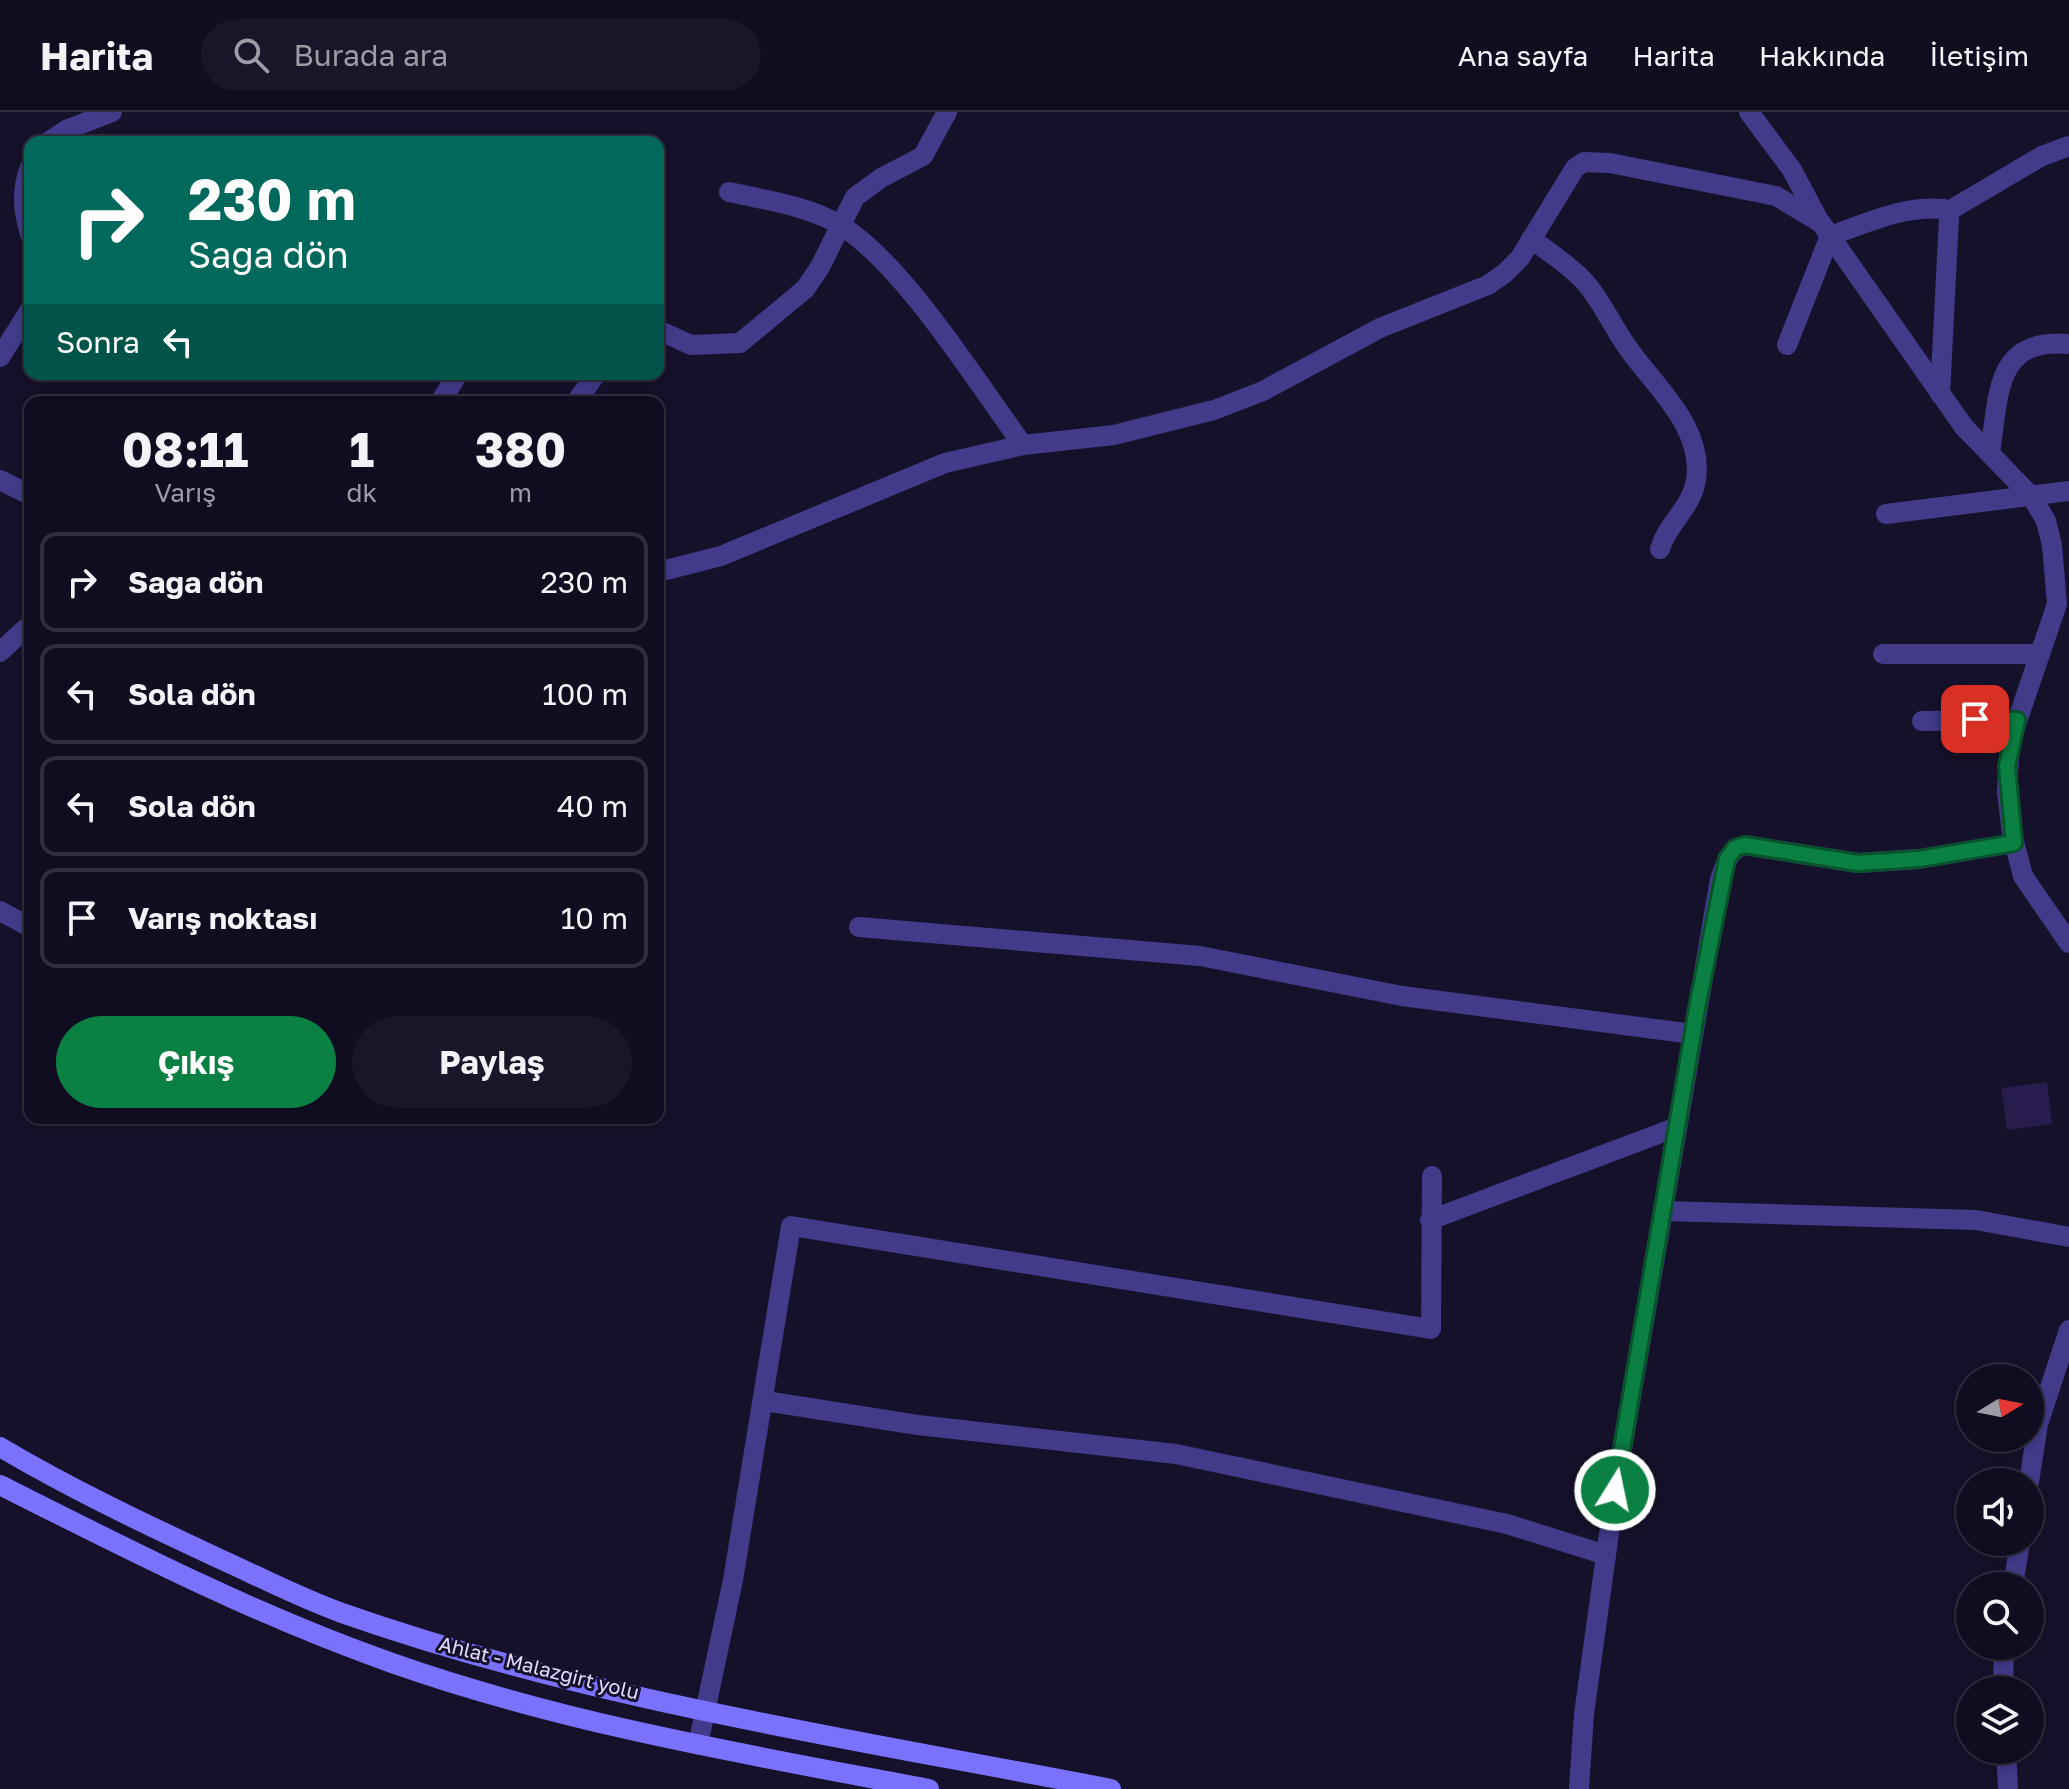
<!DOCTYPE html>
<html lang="tr">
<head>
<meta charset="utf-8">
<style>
	:root { --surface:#100d20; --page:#191629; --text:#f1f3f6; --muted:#9c9ca5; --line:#302d3e; --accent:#0b8043 }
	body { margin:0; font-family:"Golos Text",sans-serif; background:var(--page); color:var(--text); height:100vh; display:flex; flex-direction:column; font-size:30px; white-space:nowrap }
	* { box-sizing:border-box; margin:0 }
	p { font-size:26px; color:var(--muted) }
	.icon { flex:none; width:44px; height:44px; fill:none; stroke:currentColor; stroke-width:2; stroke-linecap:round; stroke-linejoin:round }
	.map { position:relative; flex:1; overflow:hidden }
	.details { position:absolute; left:24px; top:284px; width:640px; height:728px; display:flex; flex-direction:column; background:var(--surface); border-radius:16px; box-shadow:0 4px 12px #0003,0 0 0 2px var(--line) }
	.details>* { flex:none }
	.banner { position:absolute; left:24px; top:24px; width:640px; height:244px; border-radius:16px; box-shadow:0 4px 12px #0003,0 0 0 2px var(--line); background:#00695c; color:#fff; overflow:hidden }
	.needle { width:52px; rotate:80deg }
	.fabs { position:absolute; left:1956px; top:1252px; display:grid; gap:16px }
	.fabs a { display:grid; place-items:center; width:88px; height:88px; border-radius:50%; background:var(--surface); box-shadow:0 4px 12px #0003,0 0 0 2px var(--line); font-size:40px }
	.pin { position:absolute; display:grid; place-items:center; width:68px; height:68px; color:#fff; margin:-34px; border-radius:16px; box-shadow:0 4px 12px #0006 }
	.me { position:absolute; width:88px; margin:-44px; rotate:10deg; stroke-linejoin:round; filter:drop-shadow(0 0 6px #0008) }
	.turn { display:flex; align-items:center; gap:28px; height:168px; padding:0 32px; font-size:36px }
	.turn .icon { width:104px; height:104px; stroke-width:2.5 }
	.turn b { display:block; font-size:56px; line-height:68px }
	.then { display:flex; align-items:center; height:76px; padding:0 32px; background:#0003; gap:16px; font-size:30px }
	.eta { display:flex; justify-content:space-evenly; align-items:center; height:136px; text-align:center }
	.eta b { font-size:48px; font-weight:700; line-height:56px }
	.primary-button { display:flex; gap:16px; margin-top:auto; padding:16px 32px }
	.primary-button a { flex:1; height:92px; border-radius:48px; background:var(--accent); color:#fff; font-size:32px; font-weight:700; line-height:92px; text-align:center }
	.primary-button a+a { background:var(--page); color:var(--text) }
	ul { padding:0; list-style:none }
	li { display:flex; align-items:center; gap:24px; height:100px; margin:0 16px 12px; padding:0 16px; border:4px solid var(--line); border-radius:16px }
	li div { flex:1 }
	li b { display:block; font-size:30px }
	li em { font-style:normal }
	header { display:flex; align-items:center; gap:48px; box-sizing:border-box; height:112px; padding:0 40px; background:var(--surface); border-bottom:2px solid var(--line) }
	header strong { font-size:38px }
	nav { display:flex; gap:44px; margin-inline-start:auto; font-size:28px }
	.search { width:560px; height:72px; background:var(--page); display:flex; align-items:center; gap:20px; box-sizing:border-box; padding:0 28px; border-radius:44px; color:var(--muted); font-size:30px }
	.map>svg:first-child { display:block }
	.building { fill:#281c4c }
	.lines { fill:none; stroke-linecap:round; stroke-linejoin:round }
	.street { stroke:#413b8a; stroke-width:20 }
	.secondary { stroke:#7a72ff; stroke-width:20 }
	.route-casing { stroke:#07532c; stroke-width:20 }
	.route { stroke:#0b8043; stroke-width:14 }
	.labels { text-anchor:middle; stroke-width:6; stroke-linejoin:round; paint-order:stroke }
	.street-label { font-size:20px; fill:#e0dbff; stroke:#16112b }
</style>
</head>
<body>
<header>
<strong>Harita</strong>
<div class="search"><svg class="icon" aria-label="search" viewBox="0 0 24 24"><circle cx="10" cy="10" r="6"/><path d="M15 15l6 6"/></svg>Burada ara</div>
<nav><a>Ana sayfa</a><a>Harita</a><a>Hakkında</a><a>İletişim</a></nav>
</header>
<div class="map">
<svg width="2069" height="1677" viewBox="0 0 2069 1677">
	<rect width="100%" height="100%" fill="#16112b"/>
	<polygon class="building" points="2047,970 2052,1012 2007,1018 2001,976"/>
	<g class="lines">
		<g class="street">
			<polyline points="1749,0 1792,58 1818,107"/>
			<polyline points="48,30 66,18 112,0"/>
			<path d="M30,55C21,78 23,99 30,122"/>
			<path d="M729,80C765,88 809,94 840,113C904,152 977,271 1023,333"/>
			<polyline points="1947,100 2042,44 2069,34"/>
			<path d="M1531,127C1549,140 1569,153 1584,169C1602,189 1612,214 1628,236C1655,275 1704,315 1696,368C1692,396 1667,411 1660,437"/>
			<polyline points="658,218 691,233 740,231 805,177 820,155 855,85 881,66 923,44 947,0"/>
			<path d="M1787,233L1830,124C1867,111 1904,93 1944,97L1949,106L1940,282"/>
			<polyline points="0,245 30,198"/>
			<polyline points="440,290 458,262"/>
			<polyline points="576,290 596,262"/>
			<path d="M1990,341C1999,284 1994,225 2069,232"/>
			<polyline points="0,368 30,383"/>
			<polyline points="1886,402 2069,379"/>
			<polyline points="658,460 721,444 945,351 1023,333 1114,323 1214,298 1263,279 1380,216 1488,173 1505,161 1520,146 1575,56 1584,50 1610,51 1776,84 1821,111 1964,315 2032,385 2046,409 2052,433 2057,492 2010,630 2007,679 2012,722 2023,764 2069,831"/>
			<polyline points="0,540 25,517"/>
			<polyline points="1883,542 2040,542"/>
			<polyline points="1922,609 2017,608"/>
			<polyline points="0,799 30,815"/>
			<polyline points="859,815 1200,844 1402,884 1693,922"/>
			<polyline points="1663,1099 1976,1108 2069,1125"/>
			<polyline points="1430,1108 1677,1015"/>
			<polyline points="765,1289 918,1313 1176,1342 1507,1412 1606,1443"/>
			<polyline points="2029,1370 2038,1312 2069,1218"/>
			<polyline points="2013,1474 2020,1430"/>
			<polyline points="2003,1578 2004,1534"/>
			<polyline points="698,1633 733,1468 791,1114 1431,1217 1432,1064"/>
			<polyline points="2006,1638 2008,1677"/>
			<path d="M1579,1677L1584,1602L1615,1378L1720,767C1726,752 1728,738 1745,733L1858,751L1919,747L2014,731"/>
		</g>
		<g class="secondary">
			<path d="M0,1335C71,1377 145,1412 220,1447C260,1465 300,1486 342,1501C589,1588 854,1627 1111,1677"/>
			<path d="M0,1373C129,1438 256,1503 392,1551C565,1612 749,1643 929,1677"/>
		</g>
	</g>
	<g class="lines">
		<defs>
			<polyline id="route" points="1615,1378 1698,891 1727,747 1735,736 1745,733 1858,751 1919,747 2014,731 2007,654 2017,608 1975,607"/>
		</defs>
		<use href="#route" class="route-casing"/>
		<use href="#route" class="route"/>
	</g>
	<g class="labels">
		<g class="street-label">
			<text transform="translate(539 1556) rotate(14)" y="7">Ahlat - Malazgirt yolu</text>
		</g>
	</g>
</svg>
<div class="fabs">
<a><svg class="needle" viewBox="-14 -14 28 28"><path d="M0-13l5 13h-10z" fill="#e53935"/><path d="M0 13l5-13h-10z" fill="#9c9ca5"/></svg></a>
<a><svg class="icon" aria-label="sound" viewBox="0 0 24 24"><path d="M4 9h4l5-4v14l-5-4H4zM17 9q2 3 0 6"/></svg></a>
<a><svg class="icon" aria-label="search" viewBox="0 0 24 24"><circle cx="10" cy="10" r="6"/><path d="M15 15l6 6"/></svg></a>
<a><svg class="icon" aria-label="layers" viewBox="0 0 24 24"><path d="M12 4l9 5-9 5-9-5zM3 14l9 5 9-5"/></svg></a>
</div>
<div class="pin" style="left:1975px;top:607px;background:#d93025"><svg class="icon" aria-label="arrive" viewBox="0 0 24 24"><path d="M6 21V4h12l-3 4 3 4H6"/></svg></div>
<svg class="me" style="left:1615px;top:1378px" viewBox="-20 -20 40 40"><circle r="17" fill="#0b8043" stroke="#fff" stroke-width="3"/><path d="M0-11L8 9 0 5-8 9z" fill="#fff"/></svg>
<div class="banner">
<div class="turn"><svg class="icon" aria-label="right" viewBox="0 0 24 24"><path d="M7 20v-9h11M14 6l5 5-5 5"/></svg><div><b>230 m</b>Sağa dön</div></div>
<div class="then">Sonra<svg class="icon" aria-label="left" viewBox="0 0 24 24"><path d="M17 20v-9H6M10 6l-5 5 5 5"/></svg></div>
</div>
<section class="details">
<div class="eta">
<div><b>08:11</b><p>Varış</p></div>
<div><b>1</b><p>dk</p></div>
<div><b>380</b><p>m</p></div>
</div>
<ul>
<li><svg class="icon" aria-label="right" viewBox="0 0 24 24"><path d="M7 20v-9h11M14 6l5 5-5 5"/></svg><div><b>Sağa dön</b></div><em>230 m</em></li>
<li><svg class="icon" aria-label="left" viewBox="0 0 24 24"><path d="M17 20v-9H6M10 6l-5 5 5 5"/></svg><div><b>Sola dön</b></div><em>100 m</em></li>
<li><svg class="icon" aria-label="left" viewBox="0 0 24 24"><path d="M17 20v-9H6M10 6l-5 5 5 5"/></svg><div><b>Sola dön</b></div><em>40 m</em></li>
<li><svg class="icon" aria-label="arrive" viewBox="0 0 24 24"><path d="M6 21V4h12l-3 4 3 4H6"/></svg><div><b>Varış noktası</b></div><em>10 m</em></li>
</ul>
<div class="primary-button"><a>Çıkış</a><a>Paylaş</a></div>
</section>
</div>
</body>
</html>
